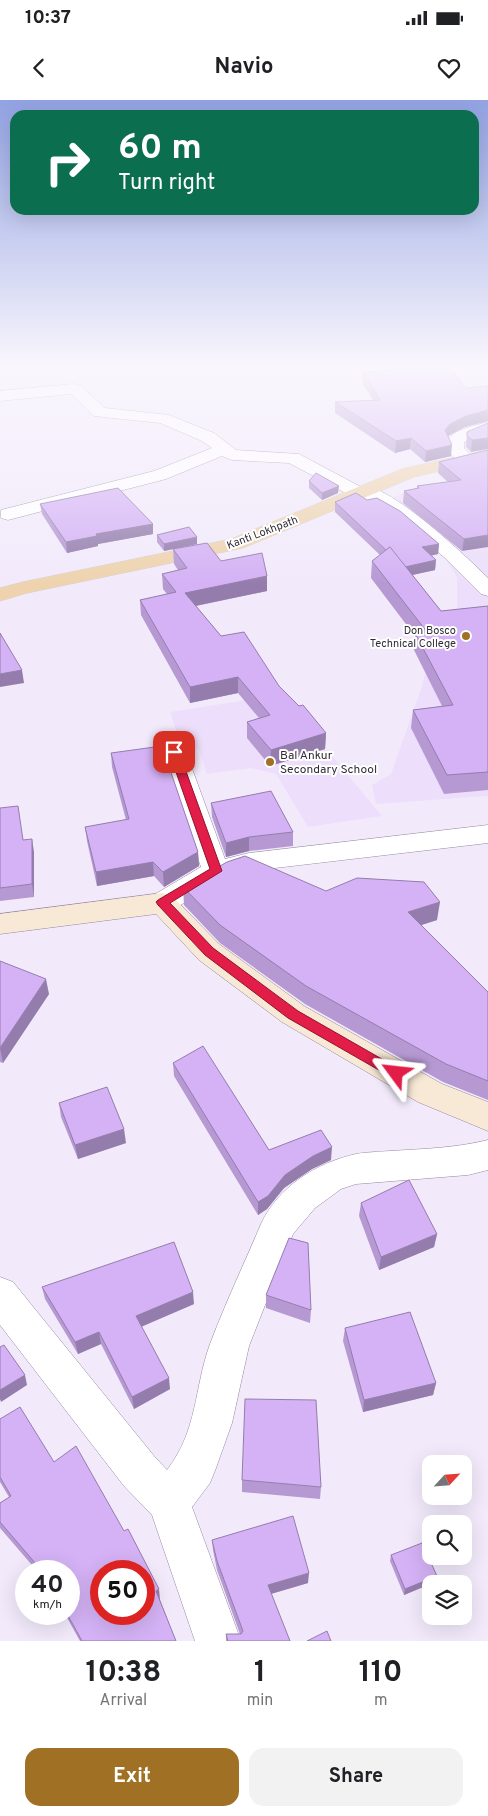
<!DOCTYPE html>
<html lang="en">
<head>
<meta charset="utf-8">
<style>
	:root { --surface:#fff; --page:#f2f2f2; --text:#202124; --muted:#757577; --accent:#a07124 }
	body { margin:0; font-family:Overpass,sans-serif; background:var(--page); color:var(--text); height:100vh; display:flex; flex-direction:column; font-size:19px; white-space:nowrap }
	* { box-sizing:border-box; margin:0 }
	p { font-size:16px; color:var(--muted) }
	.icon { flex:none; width:28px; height:28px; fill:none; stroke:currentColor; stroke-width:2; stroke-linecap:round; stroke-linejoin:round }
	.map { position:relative; height:1541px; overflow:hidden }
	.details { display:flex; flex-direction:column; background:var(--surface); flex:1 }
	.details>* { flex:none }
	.top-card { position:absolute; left:10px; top:10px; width:469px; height:105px; border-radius:15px; box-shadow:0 5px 20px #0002; background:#0b6e4f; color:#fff; overflow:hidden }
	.needle { width:32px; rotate:64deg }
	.tools { position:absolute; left:422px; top:1355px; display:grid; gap:10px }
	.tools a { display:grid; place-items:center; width:50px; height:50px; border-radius:10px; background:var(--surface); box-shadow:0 5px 20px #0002; font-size:25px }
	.speed { position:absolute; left:15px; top:1460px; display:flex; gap:10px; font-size:25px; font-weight:700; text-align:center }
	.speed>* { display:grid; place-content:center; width:65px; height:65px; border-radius:50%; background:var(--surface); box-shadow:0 5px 20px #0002; line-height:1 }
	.speed small { font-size:12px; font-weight:400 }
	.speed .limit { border:8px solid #d22; background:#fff; color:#111 }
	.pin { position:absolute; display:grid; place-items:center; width:42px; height:42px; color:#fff; margin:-21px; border-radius:10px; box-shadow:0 2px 8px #0006 }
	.me { position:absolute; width:55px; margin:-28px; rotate:300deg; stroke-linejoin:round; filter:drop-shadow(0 0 4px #0008) }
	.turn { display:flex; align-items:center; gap:18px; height:105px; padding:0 25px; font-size:22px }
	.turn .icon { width:65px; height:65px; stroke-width:2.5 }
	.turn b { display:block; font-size:35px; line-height:42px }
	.eta { display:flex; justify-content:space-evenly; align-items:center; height:85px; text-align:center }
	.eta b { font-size:30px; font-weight:700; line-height:35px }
	.cta { display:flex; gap:10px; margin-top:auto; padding:10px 25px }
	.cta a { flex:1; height:58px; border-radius:15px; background:var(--accent); color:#fff; font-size:20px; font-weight:700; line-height:58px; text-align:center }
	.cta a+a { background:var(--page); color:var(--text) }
	.status { display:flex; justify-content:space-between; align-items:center; height:35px; padding:0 25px; background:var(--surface); direction:ltr }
	.status svg { height:14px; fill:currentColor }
	header { display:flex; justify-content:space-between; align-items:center; height:65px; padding:0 25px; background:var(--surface); font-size:22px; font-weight:700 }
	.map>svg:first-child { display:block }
	.built { fill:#eddffb }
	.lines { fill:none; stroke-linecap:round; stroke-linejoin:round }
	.minor-casing { stroke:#9487a1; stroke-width:1 }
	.secondary-casing { stroke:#9487a1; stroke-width:1 }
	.primary-casing { stroke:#d2d1d3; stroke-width:1 }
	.minor { fill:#fff; fill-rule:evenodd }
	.secondary { fill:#f7e9d6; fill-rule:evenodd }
	.primary { fill:#eed3ae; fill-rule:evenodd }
	.wall { fill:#b699d3 }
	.shaded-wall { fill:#947dac }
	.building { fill:#d4b2f5; stroke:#947dac; fill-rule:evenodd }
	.route { fill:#e11d48; stroke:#92132f }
	.poi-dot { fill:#a07124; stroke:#fff; stroke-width:2 }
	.labels { text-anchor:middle; stroke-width:4; stroke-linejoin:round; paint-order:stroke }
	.far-street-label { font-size:11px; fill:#312c37; stroke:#fff }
	.far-poi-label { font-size:11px; fill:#312c37; stroke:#fff; text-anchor:end }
	.poi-label { font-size:12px; fill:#312c37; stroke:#fff; text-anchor:start }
</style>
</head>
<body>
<div class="status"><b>10:37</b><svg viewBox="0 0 49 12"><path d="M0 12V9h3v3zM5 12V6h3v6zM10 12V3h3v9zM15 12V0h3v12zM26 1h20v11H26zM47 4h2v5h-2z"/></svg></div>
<header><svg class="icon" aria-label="back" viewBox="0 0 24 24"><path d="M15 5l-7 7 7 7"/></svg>Navio<svg class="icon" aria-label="heart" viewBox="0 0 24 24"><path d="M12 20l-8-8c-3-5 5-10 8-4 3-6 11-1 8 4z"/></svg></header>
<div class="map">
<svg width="488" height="1541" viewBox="0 0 488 1541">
	<rect width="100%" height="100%" fill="#f2eafb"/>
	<g class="built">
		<polygon points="423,386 488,404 488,696 376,704 372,685 391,674 421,589 432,548 457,524 457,477 425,428 393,397"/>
		<polygon points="285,594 325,649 329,652 382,716 308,727 276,674 251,668 207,674 198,648 184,655 170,612"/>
	</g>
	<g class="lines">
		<defs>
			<g id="minor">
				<path d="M75,284L81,286L105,308L169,315L214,333L236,350L299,354L361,387C386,380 469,459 488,478V496L481,494L445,458L400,420L363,398L353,397L289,363L232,360L222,356L166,379L8,420L1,418V410L154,371L212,348L202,341L160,323L94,316L71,294L0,301V291Z"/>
				<path d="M488,322V332L464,342V348L475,359L472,363C458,366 448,354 446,341C455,329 474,326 488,322Z"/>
				<polygon points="174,644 183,647 186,652 225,759 249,753 488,725 488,743 249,771 226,778 172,810 162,813 152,810 148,803 152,796 201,767 162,652 165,647"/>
				<path d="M488,1040V1070L468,1075L356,1084L341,1089L315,1108L293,1134L249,1246L232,1323L216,1368L210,1383L192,1407L241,1541H195L152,1415L124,1386L0,1225V1177L13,1182L154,1356L167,1370C198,1330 194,1288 210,1244C225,1204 244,1164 261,1124C278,1087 316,1063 356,1054C366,1052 379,1052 390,1051C423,1049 456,1048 488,1040Z"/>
			</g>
			<polygon id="secondary" points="162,793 172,796 219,844 304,906 442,984 488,1002 488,1031 418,1002 282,922 199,860 156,814 0,834 0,814"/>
			<polygon id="primary" points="488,350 488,360 414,377 243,448 27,493 0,501 0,488 23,482 231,439 402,369"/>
		</defs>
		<use href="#minor" class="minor-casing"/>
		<use href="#secondary" class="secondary-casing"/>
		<use href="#primary" class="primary-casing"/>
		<use href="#minor" class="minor"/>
		<use href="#secondary" class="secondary"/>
		<use href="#primary" class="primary"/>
	</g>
	<g class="wall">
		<polygon points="411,268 450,268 466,288 488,286 488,321 465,327 448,336 451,356 425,362 410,349 395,353 335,313 335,302 373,300 362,282 363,272 411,269"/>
		<polygon points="488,323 471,352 466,347 467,332"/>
		<polygon points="488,350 462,451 403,403 404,391 417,388 417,386 448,382 438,373 439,362"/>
		<polygon points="309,381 338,393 322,400 309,388"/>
		<polygon points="367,400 439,444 438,454 431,456 436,460 435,470 412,475 441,511 488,506 488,690 444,694 411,628 413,610 442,606 414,550 415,536 371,478 372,461 380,455 335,412 335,402"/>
		<polygon points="40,404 153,424 153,434 98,444 98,446 67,453 42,414"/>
		<polygon points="157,435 197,444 164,451 157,442"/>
		<polygon points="173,449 221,461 267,491 196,506 221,536 279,586 326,633 325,649 270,666 247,638 247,622 259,618 238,593 190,603 141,515 140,500 167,494 163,489 162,474 178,470 174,464"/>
		<polygon points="111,653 198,752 199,766 164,787 154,776 97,786 87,741 85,727 126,720 112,667"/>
		<polygon points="211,703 293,732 293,746 249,751 226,757 212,717"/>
		<polygon points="0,708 23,740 34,752 34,797 0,801"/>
		<polygon points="183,787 326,791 437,820 421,825 488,892 488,1000 443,982 305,904 220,843 184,805"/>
		<polygon points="0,861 49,894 3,963 0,962"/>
		<polygon points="173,963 269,1050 331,1060 312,1069 284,1088 267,1109 258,1115 174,976"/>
		<polygon points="59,1003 126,1043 78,1059 61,1017"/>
		<polygon points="361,1103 437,1134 434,1147 379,1170 359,1116"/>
		<polygon points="42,1187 194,1204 141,1227 170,1289 134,1309 101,1244 78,1254 45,1199"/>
		<polygon points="266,1195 311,1210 310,1223 266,1208"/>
		<polygon points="345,1228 436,1283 433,1295 363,1312 343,1241"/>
		<polygon points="0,1319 54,1362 160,1500 176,1541 80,1541 65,1514 69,1514 69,1471 37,1471 0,1428 0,1403 9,1397 0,1382"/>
		<polygon points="242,1380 321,1387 320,1399 242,1392"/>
		<polygon points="212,1440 308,1483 271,1494 290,1541 226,1541 226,1534 240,1534 217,1470 213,1450"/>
		<polygon points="391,1455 437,1476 435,1482 404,1495 390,1461"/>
	</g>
	<g class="shaded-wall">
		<polygon points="488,310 488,321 465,327 448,336 444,341 445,330 450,324 466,316"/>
		<polygon points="411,338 410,349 395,353 396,341"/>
		<polygon points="488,338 488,349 471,352 472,340"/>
		<polygon points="452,345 451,356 425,362 426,351"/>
		<polygon points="339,386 338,393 322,400 322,393"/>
		<polygon points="153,424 153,434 98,444 98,446 67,453 66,442 96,434"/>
		<polygon points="488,435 488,447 462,451 464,439"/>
		<polygon points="197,437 197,444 164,451 164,444"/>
		<polygon points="439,444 438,454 421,457 422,447"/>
		<polygon points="436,460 435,470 403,477 404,467"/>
		<polygon points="267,476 267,491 185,508 185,493"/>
		<polygon points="22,570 24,583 0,587 0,574"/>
		<polygon points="238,577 238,593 190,603 190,587"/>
		<polygon points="326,633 325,649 270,666 271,650"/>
		<polygon points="249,737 249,751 226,757 226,743"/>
		<polygon points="32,739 34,752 34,797 32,784"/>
		<polygon points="198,752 199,766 164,787 163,772"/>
		<polygon points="153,762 154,776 97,786 96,772"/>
		<polygon points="440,802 437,820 406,830 408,812"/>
		<polygon points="46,879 49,894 3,963 0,948"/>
		<polygon points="124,1029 126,1043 78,1059 75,1045"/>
		<polygon points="332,1047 331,1060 312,1069 284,1088 267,1109 258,1115 258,1102 285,1075 313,1056"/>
		<polygon points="437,1134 434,1147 379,1170 381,1157"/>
		<polygon points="193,1192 194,1204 138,1228 136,1216"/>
		<polygon points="99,1232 101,1244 78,1254 75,1242"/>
		<polygon points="25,1275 27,1285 1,1302 0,1299 0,1290"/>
		<polygon points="169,1278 170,1289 134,1309 132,1297"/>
		<polygon points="436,1283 433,1295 363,1312 364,1300"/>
		<polygon points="309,1473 308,1483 267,1495 268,1485"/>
		<polygon points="437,1476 435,1482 404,1495 405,1489"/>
		<polygon points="159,1489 160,1500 158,1501 156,1491"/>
	</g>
	<g class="building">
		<polygon points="420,268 450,268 466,288 488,286 488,310 466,316 450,324 445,330 452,345 426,351 411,338 396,341 335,302 380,300 363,272"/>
		<polygon points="488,323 488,338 472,340 467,336 467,332"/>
		<polygon points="488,350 488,435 464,439 404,391 419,388 417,386 461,380 439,362"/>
		<polygon points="316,373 339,386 322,393 309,381"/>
		<polygon points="118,388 153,424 96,434 97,436 66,442 40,404"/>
		<polygon points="356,393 367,400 377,398 400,411 439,444 422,447 436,460 405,467 390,447 386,450 335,402"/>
		<polygon points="189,427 197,437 164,444 157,435"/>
		<polygon points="207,443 221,461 262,453 267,476 185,493 221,536 244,532 279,586 299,606 303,605 326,633 271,650 247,622 270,615 238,577 190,587 140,500 176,492 162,474 187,468 173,449"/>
		<polygon points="390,447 441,511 488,506 488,672 447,675 413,610 453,605 415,533 427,532 372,461"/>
		<polygon points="0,533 22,570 0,574"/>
		<polygon points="162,646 198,752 163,772 153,762 96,772 85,727 129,719 111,653"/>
		<polygon points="271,691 293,732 249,737 226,743 211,703"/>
		<polygon points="18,706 23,740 32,739 32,784 0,788 0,708"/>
		<polygon points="245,756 326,791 357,778 424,782 440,802 408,812 488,892 488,981 446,964 306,886 220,825 183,787 227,762"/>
		<polygon points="0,861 46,879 0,948"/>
		<polygon points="203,946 269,1050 321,1030 332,1047 313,1056 285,1075 268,1096 258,1102 173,963"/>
		<polygon points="107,987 124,1029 75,1045 59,1003"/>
		<polygon points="409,1080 437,1134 381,1157 361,1103"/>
		<polygon points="289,1138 308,1143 311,1210 266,1195"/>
		<polygon points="174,1142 193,1192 136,1216 169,1278 132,1297 99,1232 75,1242 42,1187"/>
		<polygon points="410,1212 436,1283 364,1300 345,1228"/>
		<polygon points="4,1245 25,1275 0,1290 0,1247"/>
		<polygon points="245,1299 316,1300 321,1387 242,1380"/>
		<path d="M20,1307L54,1362L76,1346L124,1431L128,1429L159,1489L156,1491L176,1541H82L67,1514H69V1471H42L0,1422V1403L11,1396L0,1377V1319ZM101,1471H144V1514H101Z"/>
		<polygon points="293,1416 309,1473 268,1485 290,1541 228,1541 226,1534 241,1534 243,1531 217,1461 212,1440"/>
		<polygon points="422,1443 437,1476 405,1489 391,1455"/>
		<polygon points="327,1531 331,1541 307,1541"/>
	</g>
	<linearGradient id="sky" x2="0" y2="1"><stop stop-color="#92a2e2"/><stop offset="0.55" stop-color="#f9f6fd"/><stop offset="1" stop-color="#f9f6fd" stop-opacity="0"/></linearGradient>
	<rect width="488" height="484" fill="url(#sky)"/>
	<polygon class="route" points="174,649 179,652 222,771 170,803 213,848 298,911 401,970 403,973 401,977 396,979 391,977 288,918 205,855 158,805 156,802 158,800 210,769 169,652"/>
	<g class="poi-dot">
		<circle cx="466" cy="536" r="5"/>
		<circle cx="270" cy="662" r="5"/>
	</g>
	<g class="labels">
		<g class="far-street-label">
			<text transform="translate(262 432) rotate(-21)" y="4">Kanti Lokhpath</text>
		</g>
		<g class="far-poi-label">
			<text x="456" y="534">Don Bosco<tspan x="456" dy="13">Technical College</tspan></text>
		</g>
		<g class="poi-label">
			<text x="280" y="659">Bal Ankur<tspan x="280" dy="14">Secondary School</tspan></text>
		</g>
	</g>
</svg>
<div class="tools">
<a><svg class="needle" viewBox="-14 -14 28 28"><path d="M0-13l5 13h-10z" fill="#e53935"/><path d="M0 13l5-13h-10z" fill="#757577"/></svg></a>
<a><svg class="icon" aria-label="search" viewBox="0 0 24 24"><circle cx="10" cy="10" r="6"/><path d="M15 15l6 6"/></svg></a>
<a><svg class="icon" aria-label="layers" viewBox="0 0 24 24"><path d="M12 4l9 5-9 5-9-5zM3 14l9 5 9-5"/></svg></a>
</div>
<div class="speed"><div>40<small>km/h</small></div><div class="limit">50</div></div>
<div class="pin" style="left:174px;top:652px;background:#d93025"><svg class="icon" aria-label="arrive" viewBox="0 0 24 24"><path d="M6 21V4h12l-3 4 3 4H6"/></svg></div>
<svg class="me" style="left:396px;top:973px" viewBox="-20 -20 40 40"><path d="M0-17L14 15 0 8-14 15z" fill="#e11d48" stroke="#fff" stroke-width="4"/></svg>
<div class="top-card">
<div class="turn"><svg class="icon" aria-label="right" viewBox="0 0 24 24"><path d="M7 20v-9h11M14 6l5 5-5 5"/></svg><div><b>60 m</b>Turn right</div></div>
</div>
</div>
<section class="details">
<div class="eta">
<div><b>10:38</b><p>Arrival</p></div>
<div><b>1</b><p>min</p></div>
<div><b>110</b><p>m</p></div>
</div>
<div class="cta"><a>Exit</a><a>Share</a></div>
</section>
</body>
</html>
